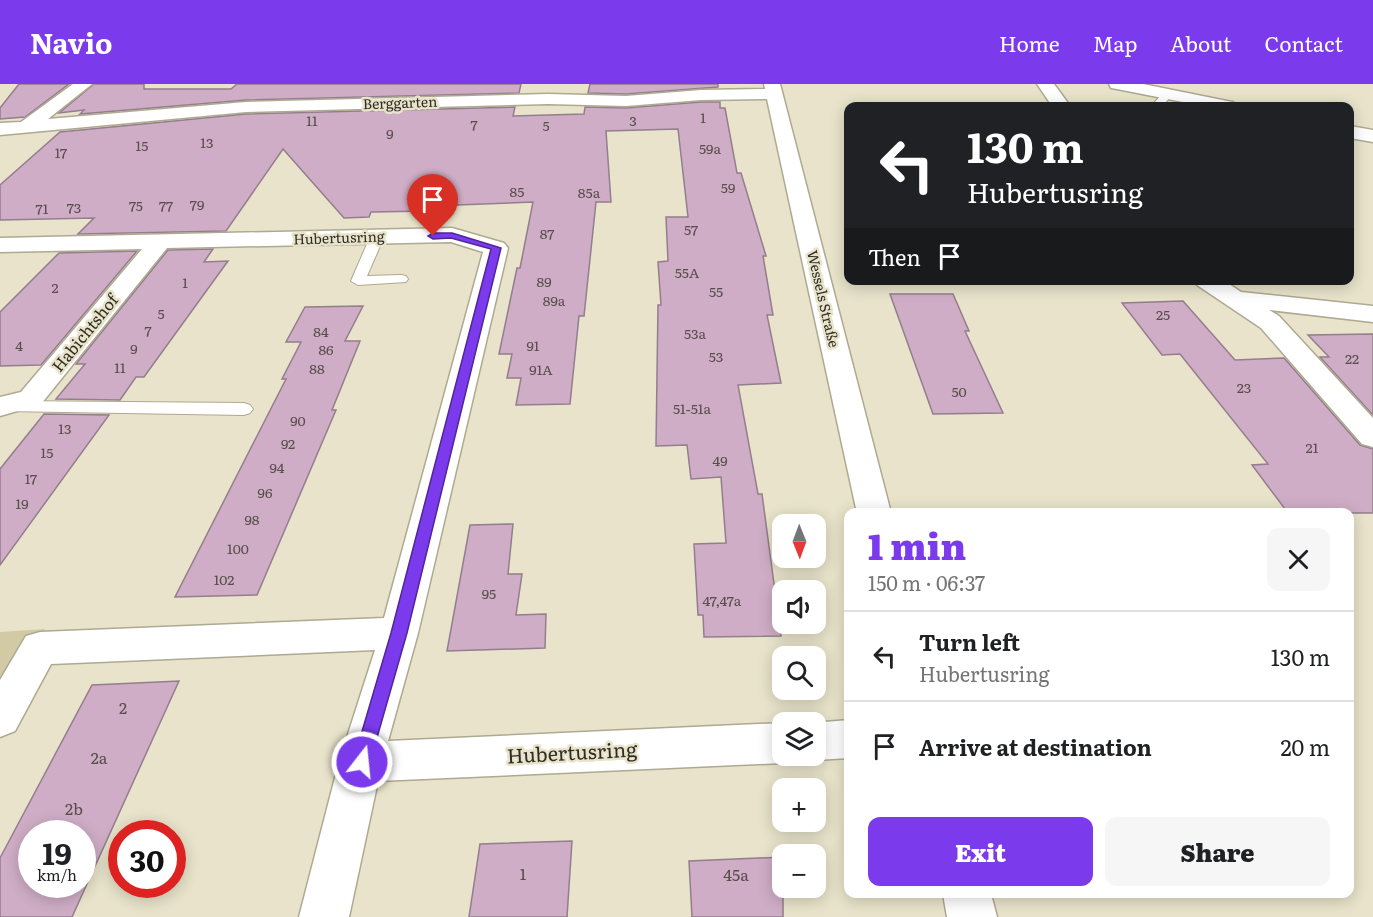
<!DOCTYPE html>
<html lang="en">
<head>
<meta charset="utf-8">
<style>
	:root { --surface:#fff; --page:#f6f6f6; --text:#202124; --muted:#757577; --line:#e0e0e0; --accent:#7c3aed }
	body { margin:0; font-family:Literata,serif; background:var(--page); color:var(--text); height:100vh; display:flex; flex-direction:column; font-size:22px; white-space:nowrap }
	* { box-sizing:border-box; margin:0 }
	p { font-size:20px; color:var(--muted) }
	.icon { flex:none; width:33px; height:33px; fill:none; stroke:currentColor; stroke-width:2; stroke-linecap:round; stroke-linejoin:round }
	.map { position:relative; flex:1; overflow:hidden }
	.drawer { position:absolute; left:844px; top:424px; width:510px; height:390px; display:flex; flex-direction:column; background:var(--surface); border-radius:12px; box-shadow:0 3px 15px #0003 }
	.drawer>* { flex:none }
	.hud { position:absolute; left:844px; top:18px; width:510px; height:183px; border-radius:12px; box-shadow:0 3px 15px #0003; background:#202124; color:#fff; overflow:hidden }
	.needle { width:39px; rotate:179deg }
	.buttons { position:absolute; left:772px; top:430px; display:grid; gap:12px }
	.buttons a { display:grid; place-items:center; width:54px; height:54px; border-radius:12px; background:var(--surface); box-shadow:0 3px 15px #0003; font-size:30px }
	.speed { position:absolute; left:18px; top:736px; display:flex; gap:12px; font-size:30px; font-weight:700; text-align:center }
	.speed>* { display:grid; place-content:center; width:78px; height:78px; border-radius:50%; background:var(--surface); box-shadow:0 3px 15px #0003; line-height:1 }
	.speed small { font-size:15px; font-weight:400 }
	.speed .limit { border:9px solid #d22; background:#fff; color:#111 }
	.pin { position:absolute; display:grid; place-items:center; width:51px; height:51px; color:#fff; margin:-62px -26px; border-radius:50% 50% 50% 0; rotate:-45deg; box-shadow:0 0 6px #0007 }
	.pin .icon { rotate:45deg }
	.me { position:absolute; width:66px; margin:-33px; rotate:16deg; stroke-linejoin:round; filter:drop-shadow(0 0 4px #0008) }
	.turn { display:flex; align-items:center; gap:21px; height:126px; padding:0 24px; font-size:27px }
	.turn .icon { width:78px; height:78px; stroke-width:2.5 }
	.turn b { display:block; font-size:42px; line-height:51px }
	.then { display:flex; align-items:center; height:57px; padding:0 24px; background:#0003; gap:12px; font-size:22px }
	.round { display:grid; place-items:center; flex:none; width:63px; height:63px; border-radius:12px; background:var(--page) }
	.head { display:flex; align-items:center; justify-content:space-between; height:102px; padding:0 24px }
	h1 { font-size:36px; font-weight:800; line-height:45px; color:var(--accent) }
	.cta { display:flex; gap:12px; margin-top:auto; padding:12px 24px }
	.cta a { flex:1; height:69px; border-radius:12px; background:var(--accent); color:#fff; font-size:24px; font-weight:800; line-height:69px; text-align:center }
	.cta a+a { background:var(--page); color:var(--text) }
	ul { padding:0; list-style:none }
	li { display:flex; align-items:center; gap:18px; height:90px; padding:0 24px; border-top:2px solid var(--line) }
	li div { flex:1 }
	li b { display:block; font-size:22px }
	li em { font-style:normal }
	header { display:flex; align-items:center; gap:36px; box-sizing:border-box; height:84px; padding:0 30px; background:var(--accent); color:#fff }
	header strong { font-size:28px }
	nav { display:flex; gap:33px; margin-inline-start:auto; font-size:21px }
	.map>svg:first-child { display:block }
	.green { fill:#d1caa5 }
	.building { fill:#cfadc6; stroke:#937e8d; stroke-width:1.5; fill-rule:evenodd }
	.lines { fill:none; stroke-linecap:round; stroke-linejoin:round }
	.service-casing { stroke:#aea991; stroke-width:2 }
	.minor-casing { stroke:#aea991; stroke-width:3 }
	.service { fill:#fff; fill-rule:evenodd }
	.minor { fill:#fff; fill-rule:evenodd }
	.route { fill:#7c3aed; stroke:#51269a; stroke-width:1.5 }
	.labels { text-anchor:middle; stroke-width:5; stroke-linejoin:round; paint-order:stroke }
	.far-street-label { font-size:14px; fill:#302e24; stroke:#e8e3ca }
	.number-label { font-size:14px; fill:#584e4c }
	.street-label { font-size:16px; fill:#302e24; stroke:#e8e3ca }
	.near-number-label { font-size:16px; fill:#584e4c }
	.near-street-label { font-size:20px; fill:#302e24; stroke:#e8e3ca }
</style>
</head>
<body>
<header>
<strong>Navio</strong>
<nav><a>Home</a><a>Map</a><a>About</a><a>Contact</a></nav>
</header>
<div class="map">
<svg width="1373" height="833" viewBox="0 0 1373 833">
	<rect width="100%" height="100%" fill="#e8e3ca"/>
	<polygon class="green" points="45,545 0,617 0,548"/>
	<g class="building">
		<polygon points="19,0 69,0 25,33 0,35 0,24"/>
		<polygon points="94,0 144,0 144,5 231,5 237,0 521,0 519,9 246,16 80,30 84,26 59,29"/>
		<polygon points="590,0 718,0 718,3 626,10 588,9"/>
		<polygon points="701,18 720,18 720,24 725,24 737,89 741,89 766,172 763,172 773,231 767,231 781,299 738,301 758,410 762,410 781,552 704,553 703,531 698,531 694,460 726,459 721,393 691,395 687,361 656,362 658,221 661,221 658,178 668,177 666,133 688,133 678,45 606,47 611,118 596,118 584,232 579,232 570,320 516,321 521,294 507,294 512,270 499,270 517,184 520,184 533,118 430,122 428,127 371,128 369,133 344,134 283,65 226,147 78,150 94,134 0,136 0,101 60,48 246,30 515,23 513,32 584,30 585,23 626,24"/>
		<polygon points="213,165 204,178 228,177 144,293 136,293 120,316 56,315 85,280 76,280 168,166"/>
		<polygon points="137,167 41,281 0,282 0,228 59,169"/>
		<polygon points="890,210 953,210 969,247 965,247 1003,329 933,330"/>
		<polygon points="1183,217 1235,276 1284,274 1360,361 1373,365 1373,429 1288,429 1252,381 1268,380 1180,270 1162,271 1122,219"/>
		<polygon points="363,222 345,257 360,257 332,326 336,326 257,511 175,513 286,295 282,295 301,258 286,258 305,223"/>
		<polygon points="1373,250 1373,331 1320,273 1329,273 1308,251"/>
		<polygon points="44,330 109,331 0,481 0,385"/>
		<polygon points="513,440 508,490 522,490 516,531 546,530 545,564 447,567 470,441"/>
		<path d="M179,597L72,833H0V774L92,601ZM32,750H82V801H32Z"/>
		<polygon points="572,757 567,833 469,833 480,760"/>
		<polygon points="783,773 783,833 692,833 689,777"/>
	</g>
	<g class="lines">
		<defs>
			<g id="service">
				<polygon points="1164,8 1173,10 1165,19 1167,22 1157,22 1154,19"/>
				<polygon points="377,149 384,153 367,192 401,191 406,192 408,195 406,198 358,201 351,197 370,153"/>
				<polygon points="9,317 244,319 250,321 253,325 250,329 244,331 3,327 0,323 3,319"/>
			</g>
			<g id="minor">
				<polygon points="73,0 92,0 48,35 246,18 548,10 626,12 701,6 765,5 764,0 780,0 891,429 857,429 767,15 701,16 626,22 548,20 246,28 0,51 0,39 21,38"/>
				<polygon points="1037,0 1054,0 1070,22 1052,22"/>
				<polygon points="1109,0 1143,0 1227,17 1233,18 1236,22 1203,22 1117,5 1111,4"/>
				<polygon points="1350,42 1373,46 1373,58 1350,54"/>
				<polygon points="452,144 504,159 508,164 418,549 388,657 783,639 783,672 798,672 783,679 378,697 349,833 299,833 339,678 375,566 51,580 15,647 0,653 0,596 26,552 40,548 384,534 483,168 451,158 167,164 41,320 0,332 0,313 21,308 142,165 0,168 0,154"/>
				<polygon points="1194,196 1223,196 1241,208 1373,222 1373,238 1269,226 1279,232 1373,334 1373,363 1362,360 1261,244 1197,201"/>
				<polygon points="849,636 849,674 816,676 804,672 816,672 816,639 812,639"/>
				<polygon points="943,810 991,810 997,833 947,833"/>
			</g>
		</defs>
		<use href="#service" class="service-casing"/>
		<use href="#minor" class="minor-casing"/>
		<use href="#service" class="service"/>
		<use href="#minor" class="minor"/>
	</g>
	<polygon class="route" points="452,149 501,164 407,549 370,678 368,684 362,687 355,684 353,678 391,549 491,165 451,154 433,155 428,152 433,149"/>
	<g class="labels">
		<g class="far-street-label">
			<text transform="translate(400 19) rotate(-2)" y="5">Berggarten</text>
			<text transform="translate(339 154) rotate(-2)" y="5">Hubertusring</text>
			<text transform="translate(823 215) rotate(77)" y="5">Wessels Straße</text>
		</g>
		<g class="number-label">
			<text x="703" y="39">1</text>
			<text x="312" y="42">11</text>
			<text x="633" y="42">3</text>
			<text x="474" y="46">7</text>
			<text x="546" y="47">5</text>
			<text x="390" y="55">9</text>
			<text x="207" y="64">13</text>
			<text x="142" y="67">15</text>
			<text x="710" y="70">59a</text>
			<text x="61" y="74">17</text>
			<text x="728" y="109">59</text>
			<text x="517" y="113">85</text>
			<text x="589" y="114">85a</text>
			<text x="197" y="126">79</text>
			<text x="136" y="127">75</text>
			<text x="166" y="127">77</text>
			<text x="74" y="129">73</text>
			<text x="42" y="130">71</text>
			<text x="691" y="151">57</text>
			<text x="547" y="155">87</text>
			<text x="687" y="194">55A</text>
			<text x="544" y="203">89</text>
			<text x="185" y="204">1</text>
			<text x="55" y="209">2</text>
			<text x="716" y="213">55</text>
			<text x="554" y="222">89a</text>
			<text x="161" y="235">5</text>
			<text x="1163" y="236">25</text>
			<text x="148" y="252">7</text>
			<text x="321" y="253">84</text>
			<text x="695" y="255">53a</text>
			<text x="19" y="267">4</text>
			<text x="533" y="267">91</text>
			<text x="134" y="270">9</text>
			<text x="326" y="271">86</text>
			<text x="716" y="278">53</text>
			<text x="1352" y="280">22</text>
			<text x="120" y="289">11</text>
			<text x="317" y="290">88</text>
			<text x="541" y="291">91A</text>
			<text x="1244" y="309">23</text>
			<text x="959" y="313">50</text>
			<text x="692" y="330">51-51a</text>
			<text x="298" y="342">90</text>
			<text x="65" y="350">13</text>
			<text x="288" y="365">92</text>
			<text x="1312" y="369">21</text>
			<text x="47" y="374">15</text>
			<text x="720" y="382">49</text>
			<text x="277" y="389">94</text>
			<text x="31" y="400">17</text>
			<text x="265" y="414">96</text>
			<text x="22" y="425">19</text>
			<text x="252" y="441">98</text>
			<text x="238" y="470">100</text>
			<text x="224" y="501">102</text>
			<text x="489" y="515">95</text>
			<text x="722" y="522">47,47a</text>
		</g>
		<g class="street-label">
			<text transform="translate(85 249) rotate(-51)" y="6">Habichtshof</text>
		</g>
		<g class="near-number-label">
			<text x="123" y="630">2</text>
			<text x="99" y="680">2a</text>
			<text x="74" y="731">2b</text>
			<text x="523" y="796">1</text>
			<text x="736" y="797">45a</text>
		</g>
		<g class="near-street-label">
			<text transform="translate(572 669) rotate(-3)" y="7">Hubertusring</text>
		</g>
	</g>
</svg>
<div class="buttons">
<a><svg class="needle" viewBox="-14 -14 28 28"><path d="M0-13l5 13h-10z" fill="#e53935"/><path d="M0 13l5-13h-10z" fill="#757577"/></svg></a>
<a><svg class="icon" aria-label="sound" viewBox="0 0 24 24"><path d="M4 9h4l5-4v14l-5-4H4zM17 9q2 3 0 6"/></svg></a>
<a><svg class="icon" aria-label="search" viewBox="0 0 24 24"><circle cx="10" cy="10" r="6"/><path d="M15 15l6 6"/></svg></a>
<a><svg class="icon" aria-label="layers" viewBox="0 0 24 24"><path d="M12 4l9 5-9 5-9-5zM3 14l9 5 9-5"/></svg></a>
<a>+</a>
<a>−</a>
</div>
<div class="speed"><div>19<small>km/h</small></div><div class="limit">30</div></div>
<div class="pin" style="left:433px;top:152px;background:#d93025"><svg class="icon" aria-label="arrive" viewBox="0 0 24 24"><path d="M6 21V4h12l-3 4 3 4H6"/></svg></div>
<svg class="me" style="left:362px;top:678px" viewBox="-20 -20 40 40"><circle r="17" fill="#7c3aed" stroke="#fff" stroke-width="3"/><path d="M0-11L8 9 0 5-8 9z" fill="#fff"/></svg>
<div class="hud">
<div class="turn"><svg class="icon" aria-label="left" viewBox="0 0 24 24"><path d="M17 20v-9H6M10 6l-5 5 5 5"/></svg><div><b>130 m</b>Hubertusring</div></div>
<div class="then">Then<svg class="icon" aria-label="arrive" viewBox="0 0 24 24"><path d="M6 21V4h12l-3 4 3 4H6"/></svg></div>
</div>
<section class="drawer">
<div class="head"><div><h1>1 min</h1><p>150 m · 06:37</p></div><a class="round"><svg class="icon" aria-label="close" viewBox="0 0 24 24"><path d="M6 6l12 12M18 6L6 18"/></svg></a></div>
<ul>
<li><svg class="icon" aria-label="left" viewBox="0 0 24 24"><path d="M17 20v-9H6M10 6l-5 5 5 5"/></svg><div><b>Turn left</b><p>Hubertusring</p></div><em>130 m</em></li>
<li><svg class="icon" aria-label="arrive" viewBox="0 0 24 24"><path d="M6 21V4h12l-3 4 3 4H6"/></svg><div><b>Arrive at destination</b></div><em>20 m</em></li>
</ul>
<div class="cta"><a>Exit</a><a>Share</a></div>
</section>
</div>
</body>
</html>
